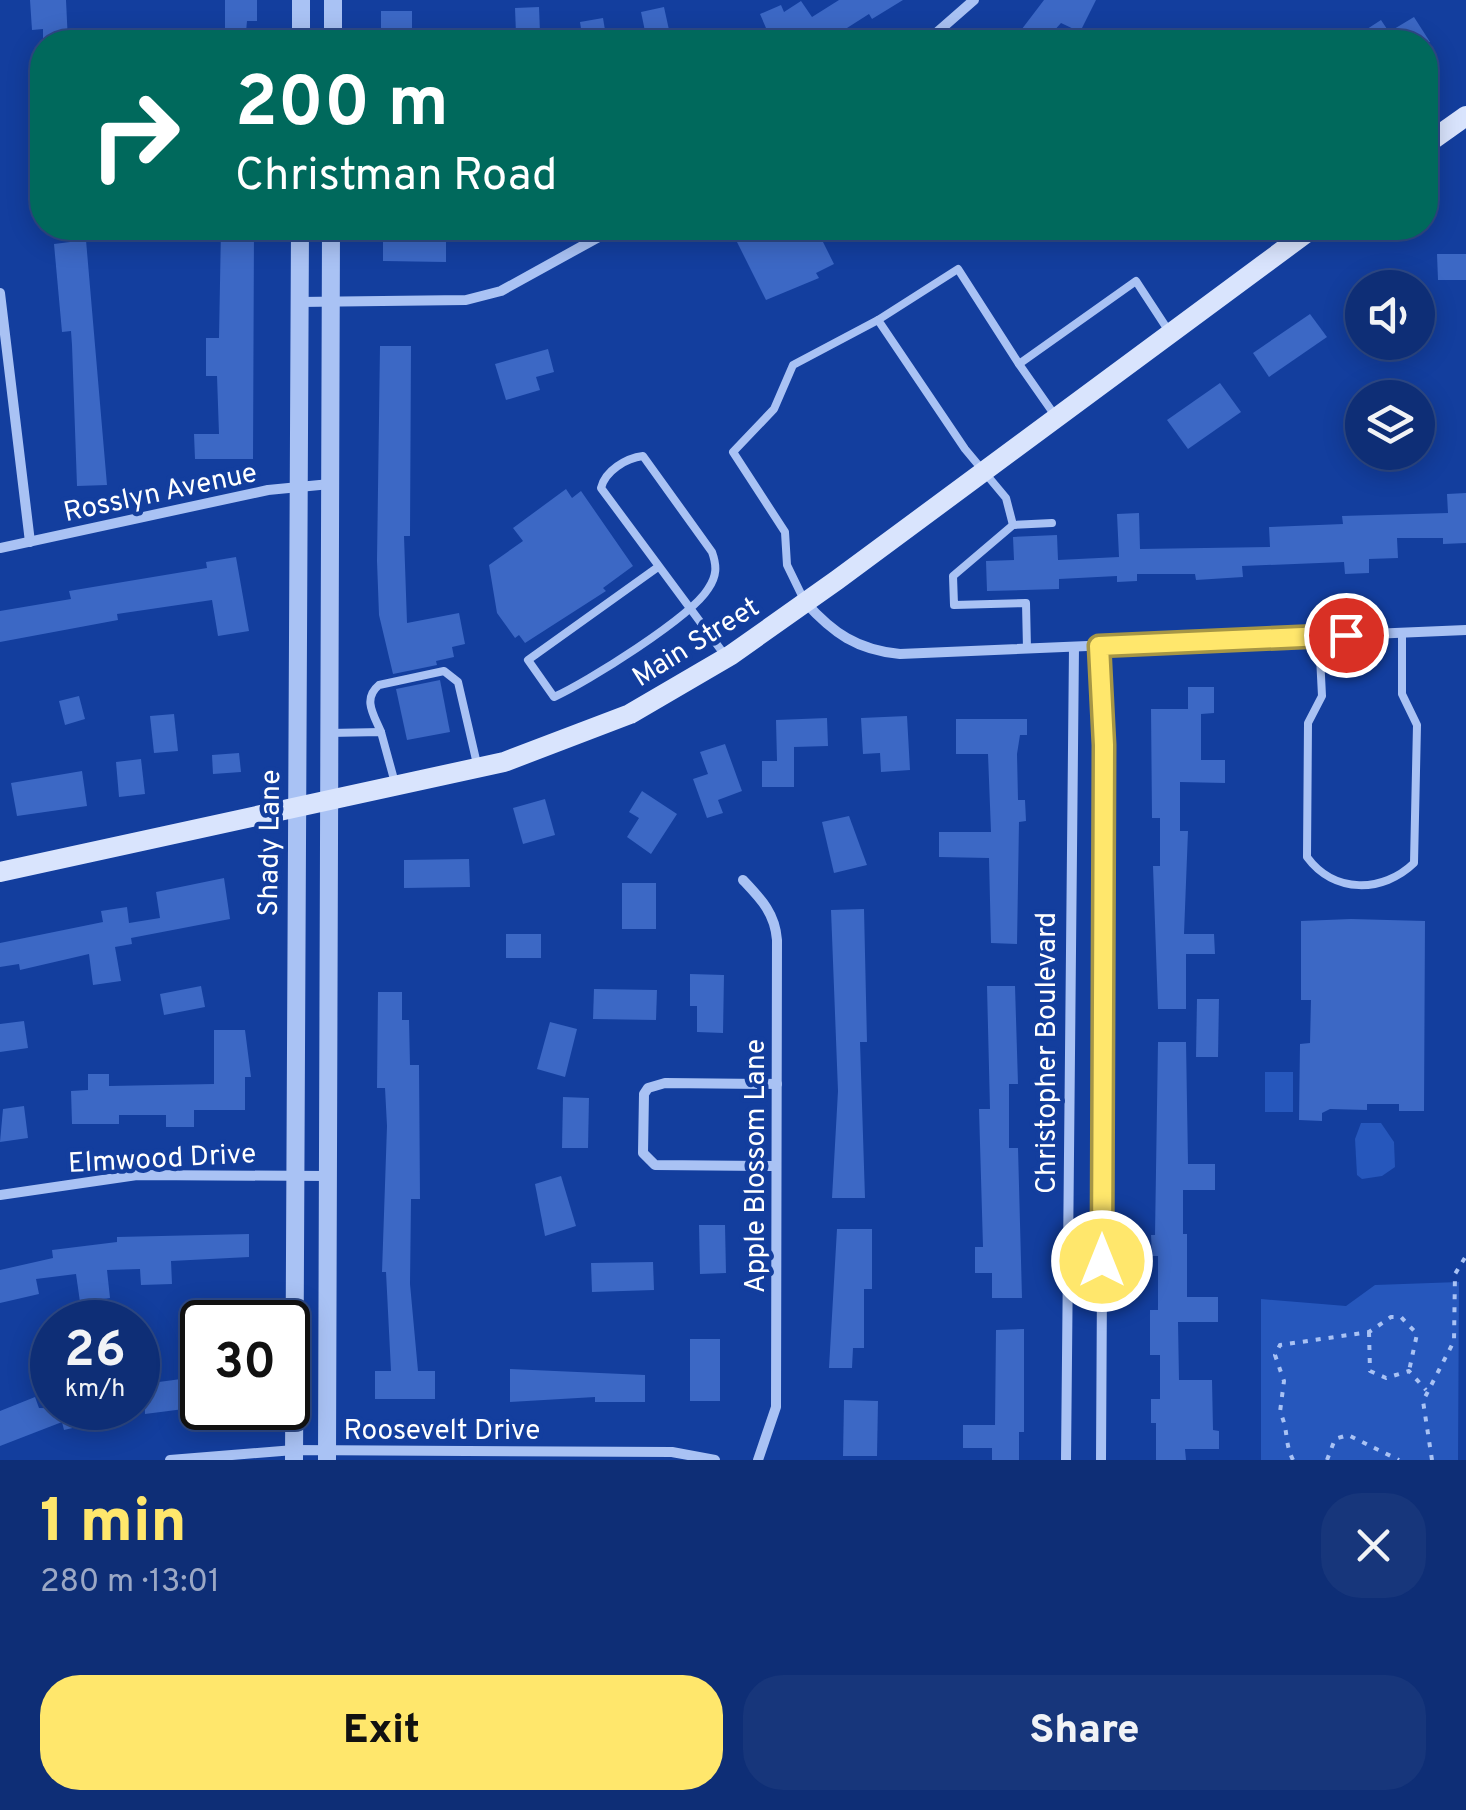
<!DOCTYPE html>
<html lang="en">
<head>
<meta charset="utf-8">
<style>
	:root { --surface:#0e2e76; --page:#17367b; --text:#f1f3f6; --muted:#9ba8c5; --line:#2e4a88; --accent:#ffe76c }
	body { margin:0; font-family:Overpass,sans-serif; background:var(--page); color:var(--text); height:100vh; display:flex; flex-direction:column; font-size:38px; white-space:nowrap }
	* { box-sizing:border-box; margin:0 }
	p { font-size:32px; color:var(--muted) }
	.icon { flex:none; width:55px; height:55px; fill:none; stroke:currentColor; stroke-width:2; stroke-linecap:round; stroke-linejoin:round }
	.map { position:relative; height:1460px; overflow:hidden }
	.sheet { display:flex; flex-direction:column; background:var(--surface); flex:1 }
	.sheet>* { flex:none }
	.top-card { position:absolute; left:30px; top:30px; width:1408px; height:210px; border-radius:40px; box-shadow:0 5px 25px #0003,0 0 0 2px var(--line); background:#00695c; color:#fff; overflow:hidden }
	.fabs { position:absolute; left:1345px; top:270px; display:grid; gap:20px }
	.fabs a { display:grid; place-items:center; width:90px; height:90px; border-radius:50%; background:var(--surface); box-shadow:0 5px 25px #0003,0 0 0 2px var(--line); font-size:50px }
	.speed { position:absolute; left:30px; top:1300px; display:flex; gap:20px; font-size:50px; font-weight:700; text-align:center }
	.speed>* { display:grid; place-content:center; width:130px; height:130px; border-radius:50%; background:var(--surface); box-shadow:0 5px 25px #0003,0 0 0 2px var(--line); line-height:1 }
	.speed small { font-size:25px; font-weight:400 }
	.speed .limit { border:5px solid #111; border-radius:15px; background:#fff; color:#111 }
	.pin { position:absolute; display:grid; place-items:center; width:85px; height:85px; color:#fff; margin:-42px; border:5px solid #fff; border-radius:50%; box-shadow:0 2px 10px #0007 }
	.me { position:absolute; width:110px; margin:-55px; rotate:0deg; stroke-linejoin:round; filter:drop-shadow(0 0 8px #0008) }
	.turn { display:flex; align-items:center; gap:35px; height:210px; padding:0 40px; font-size:45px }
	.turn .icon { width:130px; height:130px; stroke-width:2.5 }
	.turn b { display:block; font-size:70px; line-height:85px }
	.round { display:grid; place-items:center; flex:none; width:105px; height:105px; border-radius:40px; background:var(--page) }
	.headline { display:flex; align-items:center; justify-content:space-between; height:170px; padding:0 40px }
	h1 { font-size:60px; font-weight:800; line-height:75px; color:var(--accent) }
	.button { display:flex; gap:20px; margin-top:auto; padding:20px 40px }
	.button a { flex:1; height:115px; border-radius:40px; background:var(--accent); color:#111; font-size:40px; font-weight:800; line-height:115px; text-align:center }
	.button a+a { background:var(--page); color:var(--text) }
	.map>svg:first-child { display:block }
	.green { fill:#2657bc }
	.building { fill:#3c68c5 }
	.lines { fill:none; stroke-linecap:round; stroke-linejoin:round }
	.path { stroke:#a9c2f4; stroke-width:4; stroke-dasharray:5 8; stroke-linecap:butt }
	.service { stroke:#a9c2f4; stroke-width:8 }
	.minor { stroke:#a9c2f4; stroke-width:10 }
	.tertiary { stroke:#a9c2f4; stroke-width:18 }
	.secondary { stroke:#d9e4fd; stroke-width:20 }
	.route-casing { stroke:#a69646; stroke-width:25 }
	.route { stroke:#ffe76c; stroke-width:18 }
	.labels { text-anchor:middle; stroke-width:9; stroke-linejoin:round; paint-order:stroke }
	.street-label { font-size:28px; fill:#fff; stroke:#133e9e }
</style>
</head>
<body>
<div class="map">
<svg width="1466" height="1460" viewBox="0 0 1466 1460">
	<rect width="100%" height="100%" fill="#133e9e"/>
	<g class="green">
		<rect x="1265" y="1072" width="28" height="40"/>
		<polygon points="1361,1123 1381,1123 1394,1142 1395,1167 1382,1176 1362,1179 1357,1175 1355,1139"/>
		<polygon points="1459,1282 1458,1460 1261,1460 1261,1299 1346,1306 1375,1285"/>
	</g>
	<g class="building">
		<polygon points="30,0 66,0 68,42 43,42 43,29 32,30"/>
		<polygon points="225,0 257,0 257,21 247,21 246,32 225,32"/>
		<polygon points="839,0 903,0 872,19 869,14 825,42 772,42 760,14 781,5 784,12 801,1 812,17"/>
		<polygon points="1044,0 1096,0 1080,32 1061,23 1044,42 1012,42"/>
		<polygon points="539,7 540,33 516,34 515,8"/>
		<polygon points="664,7 669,30 646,36 641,12"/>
		<rect x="381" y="11" width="31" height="31"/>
		<polygon points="1414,17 1430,42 1371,42 1364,31 1381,20 1389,32"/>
		<polygon points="603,18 607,42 583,42 580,22"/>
		<polygon points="221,228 254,228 253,459 195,459 194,434 219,434 217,376 206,376 206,338 219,338"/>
		<polygon points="383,228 415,228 415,240 446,240 446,262 383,261"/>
		<polygon points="730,228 816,228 834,264 816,273 819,278 766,300"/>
		<polygon points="86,240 107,485 77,486 72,345 71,331 62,332 54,244"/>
		<polygon points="1437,254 1466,254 1466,280 1438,280"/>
		<polygon points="1310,314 1327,337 1269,377 1253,353"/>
		<polygon points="380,346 411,346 410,536 404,536 407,623 459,613 465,644 452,647 454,657 436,661 437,665 393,674 379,615 377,561"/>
		<polygon points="548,349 554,372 536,377 540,390 506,400 495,364"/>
		<polygon points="1220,383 1241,412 1188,449 1167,420"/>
		<polygon points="566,489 572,498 581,491 633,566 603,588 606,591 525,643 519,635 515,638 497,613 489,565 523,541 513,528"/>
		<polygon points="1466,493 1466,543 1443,544 1443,538 1397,538 1398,558 1369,559 1369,573 1345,574 1344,562 1242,566 1243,577 1196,580 1195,574 1137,574 1137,581 1117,582 1117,576 1059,579 1059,589 987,591 986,561 1014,560 1013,537 1057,535 1058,560 1119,557 1117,514 1139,513 1140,549 1270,547 1269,527 1343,524 1342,516 1448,513 1447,494"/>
		<polygon points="236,557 249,631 218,636 212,600 117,614 118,620 0,642 0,611 71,599 69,591 207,568 206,562"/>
		<polygon points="440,680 450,732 407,740 396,689"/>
		<polygon points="1188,687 1214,687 1214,713 1201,714 1201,760 1225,760 1225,783 1180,782 1180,831 1188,831 1184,934 1214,934 1215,954 1186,954 1186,1009 1158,1009 1153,866 1160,866 1160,818 1152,818 1151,709 1188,709"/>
		<polygon points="79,696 85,719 65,725 59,701"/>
		<polygon points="174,714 178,751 154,753 150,716"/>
		<polygon points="907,716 910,770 881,772 880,753 863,754 861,718"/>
		<polygon points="827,718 828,746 794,747 794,787 762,787 762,761 777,761 776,720"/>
		<polygon points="956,719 1027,719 1027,735 1020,735 1017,754 1018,800 1025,800 1026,821 1019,822 1017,944 991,943 989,858 939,857 939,832 991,832 988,754 956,754"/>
		<polygon points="725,744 742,791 718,800 723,813 707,818 693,779 708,774 700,752"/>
		<polygon points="239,753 241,772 213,774 212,755"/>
		<polygon points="141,759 145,794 119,797 116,762"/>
		<polygon points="82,771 87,806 17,816 11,783"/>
		<polygon points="642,791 677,814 651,854 627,837 639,818 629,812"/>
		<polygon points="545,799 555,835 523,844 513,808"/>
		<polygon points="849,816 867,865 834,873 822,822"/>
		<polygon points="469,859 470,887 404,888 404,860"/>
		<polygon points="224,878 230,919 131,938 132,944 115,947 121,981 93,985 89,954 20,970 19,964 0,967 0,943 103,922 101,911 127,907 129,923 160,918 156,892"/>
		<rect x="622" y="883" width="34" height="46"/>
		<polygon points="864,909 867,1042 860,1042 865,1198 832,1198 838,1091 831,910"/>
		<polygon points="1351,919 1425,921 1424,1111 1399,1111 1399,1104 1367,1104 1367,1110 1330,1109 1322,1113 1322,1121 1299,1120 1300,1044 1310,1043 1311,1000 1301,1000 1301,921"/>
		<rect x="506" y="934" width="35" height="24"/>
		<polygon points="690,974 724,975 723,1033 697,1032 697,1006 690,1006"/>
		<polygon points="201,986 205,1007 164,1015 160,994"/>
		<polygon points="987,986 1015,986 1018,1084 1009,1084 1009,1148 1018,1148 1022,1298 992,1298 992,1273 975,1273 975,1247 983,1247 979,1109 990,1109"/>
		<polygon points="594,989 657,990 656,1020 593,1019"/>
		<polygon points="378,992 402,992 402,1020 409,1020 410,1065 419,1065 420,1199 411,1199 410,1284 418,1371 435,1371 435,1399 375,1399 375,1371 391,1371 386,1272 382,1272 387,1126 385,1088 377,1088"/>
		<polygon points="1197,999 1219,999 1218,1057 1196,1057"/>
		<polygon points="24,1021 28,1048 0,1052 0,1024"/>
		<polygon points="550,1022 577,1029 565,1077 537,1069"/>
		<polygon points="214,1030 245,1030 251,1077 245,1077 245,1110 194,1110 194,1127 166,1127 166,1115 119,1115 119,1124 72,1124 71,1091 88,1090 88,1074 109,1074 109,1086 214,1084"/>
		<polygon points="1158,1042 1186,1042 1188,1164 1215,1164 1215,1190 1183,1190 1183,1234 1187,1234 1187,1297 1218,1297 1218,1322 1178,1322 1179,1380 1212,1380 1213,1430 1219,1431 1219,1449 1185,1449 1186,1460 1156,1460 1156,1423 1151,1423 1151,1399 1160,1399 1160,1355 1150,1355 1150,1310 1158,1310 1158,1256 1152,1256 1151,1235 1155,1235"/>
		<polygon points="563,1097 589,1098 588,1148 562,1148"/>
		<polygon points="24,1106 28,1138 0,1142 3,1109"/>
		<polygon points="561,1176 576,1226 545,1236 535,1184"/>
		<polygon points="699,1225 725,1225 726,1273 700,1274"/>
		<polygon points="837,1229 872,1229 872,1289 864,1289 864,1348 853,1348 852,1368 829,1368"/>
		<polygon points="249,1234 249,1257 171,1261 172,1284 141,1285 140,1269 107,1270 110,1298 80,1302 76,1274 36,1279 39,1294 0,1303 0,1270 53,1258 52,1250 117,1242 117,1237"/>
		<polygon points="653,1262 654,1290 592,1292 591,1263"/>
		<polygon points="1024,1329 1024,1432 1019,1432 1019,1460 992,1460 992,1448 963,1448 963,1425 995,1425 996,1330"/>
		<rect x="690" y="1339" width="30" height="62"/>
		<polygon points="510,1369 645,1375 645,1402 595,1402 595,1397 510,1402"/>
		<polygon points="181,1379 184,1409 145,1414 144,1384"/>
		<polygon points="35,1397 39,1408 96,1409 79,1415 81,1426 64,1430 62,1422 0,1446 0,1411"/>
		<polygon points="844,1400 878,1401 877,1456 843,1456"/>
	</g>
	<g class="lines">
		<g class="path">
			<polyline points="1369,1332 1370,1371 1386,1378 1409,1371 1426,1390"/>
			<path d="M1293,1460C1284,1442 1289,1431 1280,1412L1284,1381L1275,1355L1280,1345L1369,1332L1391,1317H1401L1417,1334L1409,1371"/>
			<polyline points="1327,1460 1335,1439 1348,1435 1399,1460"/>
			<polyline points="1432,1460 1423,1401 1454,1341 1455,1274 1466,1256"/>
		</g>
		<g class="service">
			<polyline points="1056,417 1019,364 1136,281 1170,333"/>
			<polyline points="1013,525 1006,498 965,449 878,320 958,269 1019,364"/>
			<path d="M658,567L528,660L554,697C586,683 691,617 708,589C717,576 717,566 712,552L643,456C626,458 605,471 601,488L724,654"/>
			<polyline points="804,600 787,565 785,532 733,452 774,409 793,365 878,320"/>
			<path d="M1319,636L1322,696L1308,723L1307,857C1334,894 1383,893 1414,863L1417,725L1402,694V633"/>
			<polyline points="1027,649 1026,603 954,605 953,576 1013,525 1052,523"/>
			<path d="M381,732C374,715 362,699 379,685L444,671L458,682L477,764"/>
			<polyline points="329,733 381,732 395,783"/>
		</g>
		<g class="minor">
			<polyline points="926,42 974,0"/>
			<polyline points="0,293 30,542"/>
			<polyline points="299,302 466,300 501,291 615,228"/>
			<polyline points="0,548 268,490 330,484"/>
			<path d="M805,602C833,633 857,650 900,654L1466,630"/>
			<polyline points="1099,646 1105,745 1101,1460"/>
			<path d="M743,880C761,899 775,913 777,940L776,1407L758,1460"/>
			<polyline points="776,1166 655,1165 643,1153 644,1094 648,1088 665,1083 777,1084"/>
			<polyline points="0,1195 137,1175 327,1176"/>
			<polyline points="170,1460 294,1450 672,1452 715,1460"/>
			<polyline points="1066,1460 1074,647"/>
		</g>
		<g class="tertiary">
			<polyline points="301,42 301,0"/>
			<polyline points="333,42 333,0"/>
			<polyline points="294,1460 300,228"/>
			<polyline points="327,1460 331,228"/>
		</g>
		<g class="secondary">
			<polyline points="1425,145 1466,116"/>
			<polyline points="0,872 504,762 630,714 731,655 837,580 1313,228"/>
		</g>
	</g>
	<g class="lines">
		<defs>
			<polyline id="route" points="1102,1261 1104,745 1099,646 1346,635"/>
		</defs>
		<use href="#route" class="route-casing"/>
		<use href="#route" class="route"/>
	</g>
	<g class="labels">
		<g class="street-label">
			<text transform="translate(160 491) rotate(-12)" y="10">Rosslyn Avenue</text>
			<text transform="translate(695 641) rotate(-32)" y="10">Main Street</text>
			<text transform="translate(268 843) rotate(-89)" y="10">Shady Lane</text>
			<text transform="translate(1045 1053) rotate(-90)" y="10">Christopher Boulevard</text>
			<text transform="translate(162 1157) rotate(-3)" y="10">Elmwood Drive</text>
			<text transform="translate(754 1166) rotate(-90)" y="10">Apple Blossom Lane</text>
			<text x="442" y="1439">Roosevelt Drive</text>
		</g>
	</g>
</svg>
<div class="fabs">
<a><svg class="icon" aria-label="sound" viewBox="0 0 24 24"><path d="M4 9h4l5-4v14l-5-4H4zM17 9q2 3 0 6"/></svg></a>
<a><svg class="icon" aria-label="layers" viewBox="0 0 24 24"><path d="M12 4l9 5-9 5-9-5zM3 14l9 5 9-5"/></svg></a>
</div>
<div class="speed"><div>26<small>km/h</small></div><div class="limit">30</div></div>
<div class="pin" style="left:1346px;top:635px;background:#d93025"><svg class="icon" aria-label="arrive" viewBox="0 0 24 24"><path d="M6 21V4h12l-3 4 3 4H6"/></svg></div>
<svg class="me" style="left:1102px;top:1261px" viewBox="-20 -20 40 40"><circle r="17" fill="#ffe76c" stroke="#fff" stroke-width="3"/><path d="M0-11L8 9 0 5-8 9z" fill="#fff"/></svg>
<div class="top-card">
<div class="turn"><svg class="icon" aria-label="right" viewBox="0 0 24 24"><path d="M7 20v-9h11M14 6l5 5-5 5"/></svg><div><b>200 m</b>Christman Road</div></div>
</div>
</div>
<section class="sheet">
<div class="headline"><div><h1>1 min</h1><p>280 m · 13:01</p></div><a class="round"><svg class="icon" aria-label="close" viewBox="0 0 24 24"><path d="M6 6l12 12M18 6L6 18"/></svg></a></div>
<div class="button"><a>Exit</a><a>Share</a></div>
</section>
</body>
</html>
